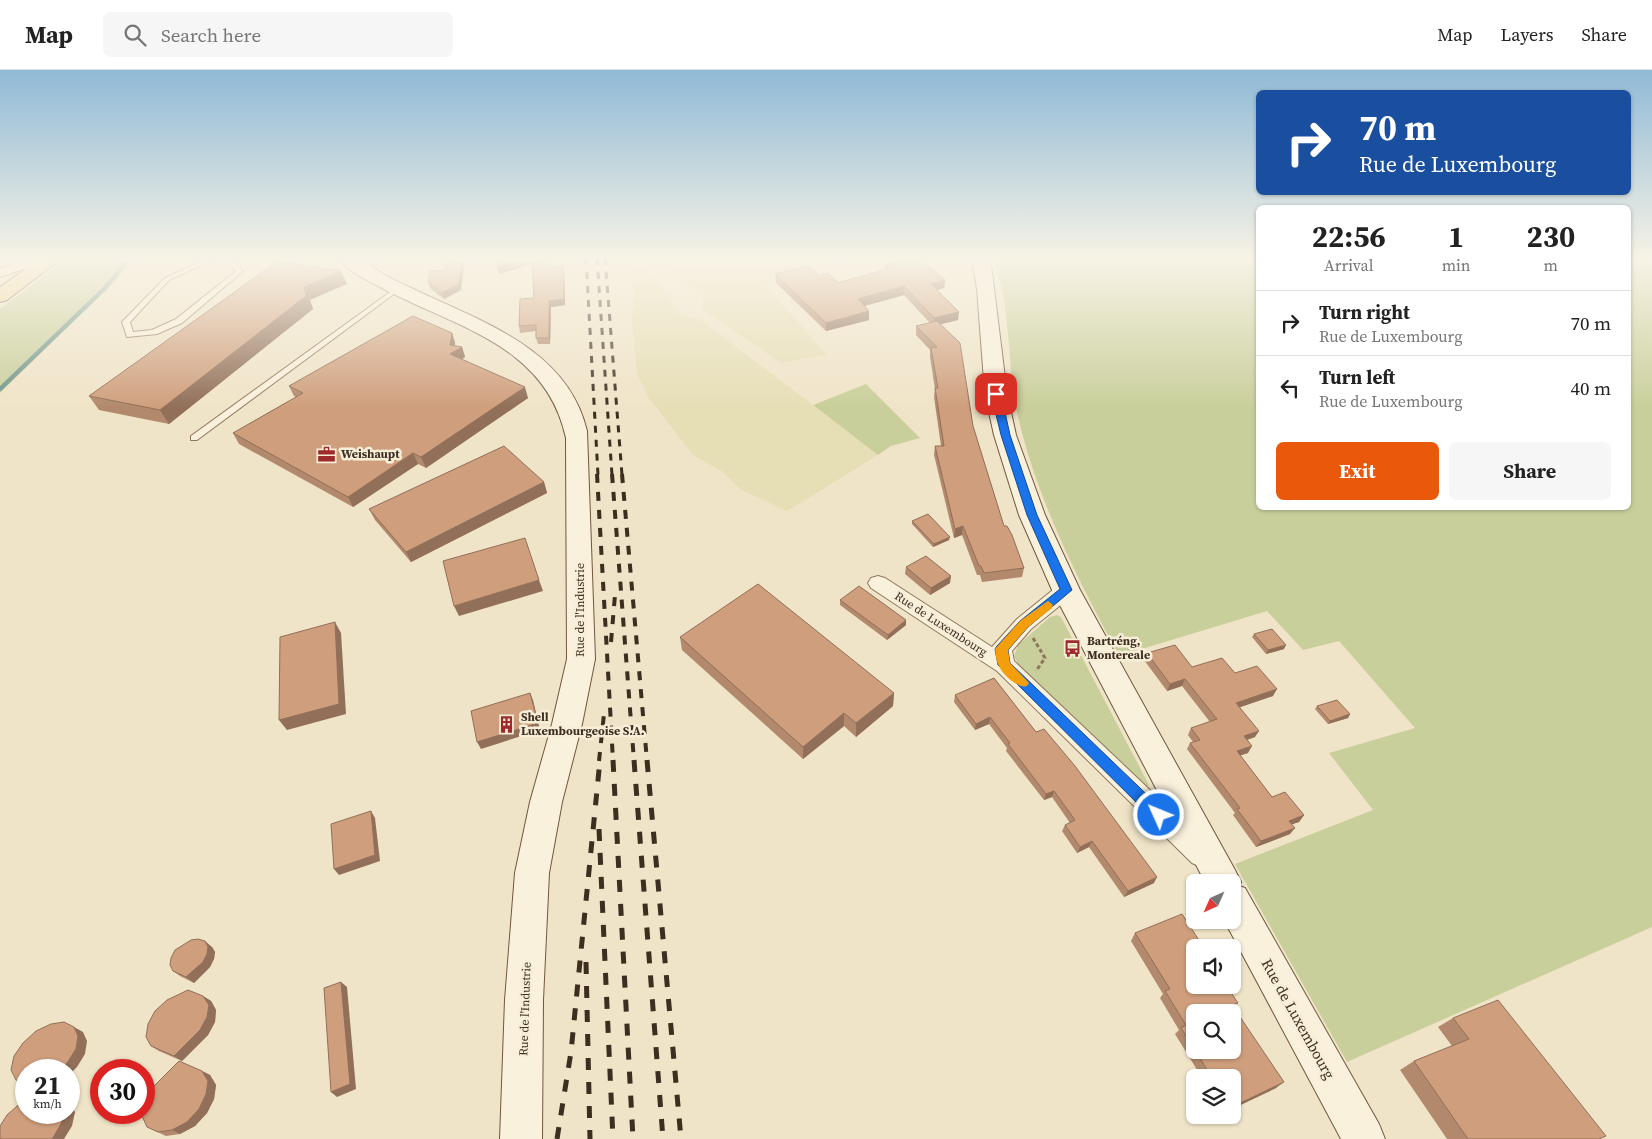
<!DOCTYPE html>
<html lang="en">
<head>
<meta charset="utf-8">
<style>
	:root { --surface:#fff; --page:#f6f6f6; --text:#222; --muted:#767676; --line:#e0e0e0; --accent:#ea580c }
	body { margin:0; font-family:"Source Serif 4",serif; background:var(--page); color:var(--text); height:100vh; display:flex; flex-direction:column; font-size:19px; white-space:nowrap }
	* { box-sizing:border-box; margin:0 }
	p { font-size:16px; color:var(--muted) }
	.icon { flex:none; width:28px; height:28px; fill:none; stroke:currentColor; stroke-width:2; stroke-linecap:round; stroke-linejoin:round }
	.map { position:relative; flex:1; overflow:hidden }
	.drawer { position:absolute; left:1256px; top:135px; width:375px; height:305px; display:flex; flex-direction:column; background:var(--surface); border-radius:8px; box-shadow:0 1px 4px #0004 }
	.drawer>* { flex:none }
	.banner { position:absolute; left:1256px; top:20px; width:375px; height:105px; border-radius:8px; box-shadow:0 1px 4px #0004; background:#1a4fa0; color:#fff; overflow:hidden }
	.needle { width:32px; rotate:225deg }
	.controls { position:absolute; left:1186px; top:804px; display:grid; gap:10px }
	.controls a { display:grid; place-items:center; width:55px; height:55px; border-radius:8px; background:var(--surface); box-shadow:0 1px 4px #0004; font-size:25px }
	.speed { position:absolute; left:15px; top:989px; display:flex; gap:10px; font-size:25px; font-weight:700; text-align:center }
	.speed>* { display:grid; place-content:center; width:65px; height:65px; border-radius:50%; background:var(--surface); box-shadow:0 1px 4px #0004; line-height:1 }
	.speed small { font-size:12px; font-weight:400 }
	.speed .limit { border:8px solid #d22; background:#fff; color:#111 }
	.pin { position:absolute; display:grid; place-items:center; width:42px; height:42px; color:#fff; margin:-21px; border-radius:10px; box-shadow:0 2px 8px #0006 }
	.me { position:absolute; width:55px; margin:-28px; rotate:314deg; stroke-linejoin:round; filter:drop-shadow(0 0 4px #0008) }
	.turn { display:flex; align-items:center; gap:18px; height:105px; padding:0 20px; font-size:22px }
	.turn .icon { width:65px; height:65px; stroke-width:2.5 }
	.turn b { display:block; font-size:35px; line-height:42px }
	.eta { display:flex; justify-content:space-evenly; align-items:center; height:85px; text-align:center }
	.eta b { font-size:30px; font-weight:700; line-height:35px }
	.action { display:flex; gap:10px; margin-top:auto; padding:10px 20px }
	.action a { flex:1; height:58px; border-radius:8px; background:var(--accent); color:#fff; font-size:20px; font-weight:700; line-height:58px; text-align:center }
	.action a+a { background:var(--page); color:var(--text) }
	ul { padding:0; list-style:none }
	li { display:flex; align-items:center; gap:15px; height:65px; padding:0 20px; border-top:1px solid var(--line) }
	li div { flex:1 }
	li b { display:block; font-size:19px }
	li em { font-style:normal }
	header { display:flex; align-items:center; gap:30px; box-sizing:border-box; height:70px; padding:0 25px; background:var(--surface); border-bottom:1px solid var(--line) }
	header strong { font-size:24px }
	nav { display:flex; gap:28px; margin-inline-start:auto; font-size:18px }
	.search { width:350px; height:45px; background:var(--page); display:flex; align-items:center; gap:12px; box-sizing:border-box; padding:0 18px; border-radius:8px; color:var(--muted); font-size:19px }
	.map>svg:first-child { display:block }
	.farmland { fill:#e6deb5 }
	.green { fill:#c9cf9b }
	.lines { fill:none; stroke-linecap:round; stroke-linejoin:round }
	.stream { stroke:#6f938a; stroke-width:4.5 }
	.lane-casing { stroke:#8d765c; stroke-width:2 }
	.street-casing { stroke:#8d765c; stroke-width:2 }
	.secondary-casing { stroke:#6f573f; stroke-width:2 }
	.primary-casing { stroke:#5b4430; stroke-width:2 }
	.path { stroke:#8d765c; stroke-width:3; stroke-dasharray:4 2.5; stroke-linecap:butt }
	.lane { fill:#faf1dc; fill-rule:evenodd }
	.street { fill:#faf1dc; fill-rule:evenodd }
	.secondary { fill:#faf1dc; fill-rule:evenodd }
	.primary { fill:#f3d9a0; fill-rule:evenodd }
	.rail-far2 { stroke:#3d2e20; stroke-width:3; stroke-dasharray:7 7; stroke-linecap:butt }
	.rail-far1 { stroke:#3d2e20; stroke-width:4; stroke-dasharray:9 9; stroke-linecap:butt }
	.rail { stroke:#3d2e20; stroke-width:5; stroke-dasharray:12 12; stroke-linecap:butt }
	.wall { fill:#b2896c }
	.shaded-wall { fill:#916f58 }
	.building { fill:#cf9f7d; stroke:#916f58 }
	.route { fill:#1a73e8; stroke:#114b97 }
	.slow { fill:#f59e0b }
	.labels { text-anchor:middle; stroke-width:5; stroke-linejoin:round; paint-order:stroke }
	.poi-label { font-size:12px; font-weight:bold; fill:#3d2e20; stroke:#f7eed8; text-anchor:start }
	.street-label { font-size:12px; fill:#3d2e20; stroke:#f7eed8 }
	.near-street-label { font-size:15px; fill:#3d2e20; stroke:#f7eed8 }
</style>
</head>
<body>
<header>
<strong>Map</strong>
<div class="search"><svg class="icon" aria-label="search" viewBox="0 0 24 24"><circle cx="10" cy="10" r="6"/><path d="M15 15l6 6"/></svg>Search here</div>
<nav><a>Map</a><a>Layers</a><a>Share</a></nav>
</header>
<div class="map">
<svg width="1652" height="1069" viewBox="0 0 1652 1069">
	<rect width="100%" height="100%" fill="#f0e4c8"/>
	<g class="farmland">
		<polygon points="631,188 644,188 679,244 701,250 878,385 787,441 740,419 723,402 693,385 649,328 637,304 632,250 634,224"/>
		<polygon points="657,188 849,188 764,214 827,285 781,293 703,240 703,226 664,196"/>
	</g>
	<g class="green">
		<polygon points="68,188 133,188 117,209 0,323 0,239"/>
		<path d="M991,188H1259V438H1629V188H1652V857L1347,992L1235,794L1373,740L1329,683L1415,658L1339,571L1303,580L1267,541L1119,586C1081,515 1043,442 1022,363C1019,350 1015,336 1013,322C1009,289 1008,214 991,188Z"/>
		<polygon points="866,314 920,368 891,376 878,385 813,335"/>
		<polygon points="1057,545 1061,547 1149,715 1146,719 1021,600 1014,586 1018,575 1050,547"/>
	</g>
	<g class="lines">
		<polyline class="stream" points="0,319 104,219 130,188"/>
		<defs>
			<g id="lane">
				<polygon points="209,188 218,188 169,210 130,252 133,262 152,260 176,249 236,201 223,188 230,188 243,201 182,253 157,264 127,267 122,252 165,208"/>
				<polygon points="397,217 402,218 197,370 191,370 191,366"/>
			</g>
			<g id="street">
				<polygon points="31,188 50,188 49,191 0,207 0,199"/>
				<polygon points="878,506 885,508 992,577 1017,549 1059,515 1066,513 1073,515 1076,520 1073,525 1031,559 1012,581 1014,591 1210,777 1213,785 1210,793 1201,797 1192,793 997,601 871,518 868,513 871,508"/>
			</g>
			<g id="secondary">
				<path d="M338,188C345,188 355,186 361,189C367,192 373,198 380,202C388,207 398,212 407,216C476,250 567,276 587,361L595,589L582,654L562,732L549,803L543,930L542,1069H500L505,930L515,803L530,732L552,654L567,589L566,368C546,274 454,257 382,218C368,211 347,201 338,188Z"/>
				<polygon points="970,188 988,188 991,194 1007,324 1016,365 1045,445 1080,520 1235,800 1241,812 1239,816 1245,818 1379,1054 1385,1069 1341,1069 1224,850 1232,850 1232,812 1205,812 1052,520 1019,445 994,365 985,324 977,219 973,194"/>
			</g>
			<polygon id="primary" points="41,188 62,188 7,230 0,232 0,217"/>
		</defs>
		<use href="#lane" class="lane-casing"/>
		<use href="#street" class="street-casing"/>
		<use href="#secondary" class="secondary-casing"/>
		<use href="#primary" class="primary-casing"/>
		<polyline class="path" points="1033,568 1045,588 1036,601"/>
		<use href="#lane" class="lane"/>
		<use href="#street" class="street"/>
		<use href="#secondary" class="secondary"/>
		<use href="#primary" class="primary"/>
		<g class="rail-far2">
			<polyline points="586,188 598,405"/>
			<polyline points="597,188 612,405"/>
			<polyline points="605,188 622,405"/>
		</g>
		<g class="rail-far1">
			<polyline points="597,404 613,691"/>
			<polyline points="612,404 634,691"/>
			<polyline points="622,404 647,691"/>
			<polyline points="611,572 615,525"/>
			<polyline points="599,691 604,644"/>
		</g>
		<g class="rail">
			<polyline points="613,690 633,1069"/>
			<polyline points="634,690 663,1069"/>
			<polyline points="647,690 681,1069"/>
			<polyline points="599,759 613,1069"/>
			<polyline points="586,892 590,1069"/>
			<polyline points="557,1069 571,982 600,690"/>
		</g>
	</g>
	<g class="wall">
		<polygon points="499,188 552,197 563,196 564,202 565,235 551,237 550,274 538,274 536,268 536,261 520,263 519,256 534,228 533,194 499,204"/>
		<polygon points="885,194 945,210 944,218 937,220 958,250 941,254 1004,456 1024,498 1022,507 982,512 980,505 977,505 962,465 954,468 934,385 935,376 941,376 934,327 935,319 930,287 930,280 916,265 916,256 930,253 904,225 864,236 869,241 869,250 826,261 776,213 775,204 819,205 838,213 885,200"/>
		<polygon points="428,212 461,220 444,229 431,219"/>
		<polygon points="347,214 310,230 313,239 169,354 99,340 89,326"/>
		<polygon points="452,263 455,273 455,276 462,277 465,287 462,289 528,328 426,398 418,394 353,437 239,374 233,363 296,327 294,326 289,316"/>
		<polygon points="544,412 547,423 411,492 375,450 369,439"/>
		<polygon points="912,451 949,470 933,477 912,454"/>
		<polygon points="906,497 950,513 930,525 905,504"/>
		<polygon points="840,530 906,550 906,555 887,570 840,535"/>
		<polygon points="1254,564 1284,579 1266,584 1252,567"/>
		<polygon points="680,567 894,623 893,636 856,667 844,656 803,689 682,580"/>
		<polygon points="1147,583 1192,597 1235,603 1273,626 1240,637 1255,667 1247,670 1248,683 1240,685 1272,727 1304,745 1299,752 1292,754 1290,764 1256,777 1233,745 1235,743 1187,679 1190,673 1193,672 1188,665 1191,658 1210,652 1182,616 1167,621 1144,590"/>
		<polygon points="994,608 1154,813 1124,827 1089,777 1077,783 1062,761 1065,755 1070,753 1052,727 1044,730 1006,681 1007,678 989,654 975,660 954,632 955,625"/>
		<polygon points="1317,636 1350,644 1348,648 1328,654 1315,639"/>
		<polygon points="1135,863 1195,878 1234,937 1276,1018 1232,1039 1232,1008 1202,1008 1175,964 1179,960 1160,928 1163,924 1131,871"/>
		<polygon points="212,877 215,882 214,889 210,897 194,913 180,906 173,901"/>
		<polygon points="203,926 211,931 216,940 215,952 208,965 182,991 159,981 151,976"/>
		<polygon points="1453,948 1599,1069 1447,1069 1400,1000 1414,991 1452,976 1438,957"/>
		<polygon points="202,1001 210,1005 216,1015 214,1029 207,1043 195,1056 180,1064 166,1066 147,1057"/>
	</g>
	<g class="shaded-wall">
		<polygon points="462,188 465,188 461,220 444,229 442,223"/>
		<polygon points="529,188 533,188 534,193 499,204 497,198"/>
		<polygon points="563,196 564,202 565,235 551,237 550,274 549,268 549,231"/>
		<polygon points="341,201 347,214 310,230 313,239 169,354 160,340 304,217"/>
		<polygon points="945,210 944,218 930,222 931,214"/>
		<polygon points="904,216 904,225 857,238 858,229"/>
		<polygon points="869,241 869,250 826,261 826,253"/>
		<polygon points="959,242 958,250 933,256 934,248"/>
		<polygon points="452,263 455,273 454,282 462,277 465,287 454,294 450,284 450,275"/>
		<polygon points="525,317 528,328 426,398 421,387"/>
		<polygon points="413,383 418,394 353,437 348,427"/>
		<polygon points="544,412 547,423 411,492 406,482"/>
		<polygon points="963,456 962,465 954,468 955,459"/>
		<polygon points="950,467 949,470 933,477 934,474"/>
		<polygon points="951,506 950,513 930,525 931,518"/>
		<polygon points="539,510 543,521 459,546 454,536"/>
		<polygon points="906,550 906,555 887,570 888,565"/>
		<polygon points="335,552 341,563 346,644 287,660 279,650"/>
		<polygon points="1286,575 1284,579 1266,584 1268,580"/>
		<polygon points="1185,609 1182,616 1167,621 1170,614"/>
		<polygon points="1277,619 1273,626 1232,640 1236,633"/>
		<polygon points="530,623 533,630 540,660 481,679 477,672"/>
		<polygon points="894,623 893,636 856,667 856,653"/>
		<polygon points="844,643 844,656 803,689 803,677"/>
		<polygon points="1350,644 1348,648 1328,654 1330,651"/>
		<polygon points="990,647 989,654 975,660 976,654"/>
		<polygon points="1259,661 1255,667 1240,672 1244,666"/>
		<polygon points="1252,676 1248,683 1233,688 1237,681"/>
		<polygon points="1054,721 1052,727 1044,730 1046,724"/>
		<polygon points="371,741 375,748 380,791 339,805 334,799"/>
		<polygon points="1304,745 1299,752 1284,757 1289,751"/>
		<polygon points="1295,758 1290,764 1256,777 1261,771"/>
		<polygon points="1092,771 1089,777 1077,783 1080,777"/>
		<polygon points="1157,807 1154,813 1124,827 1128,821"/>
		<polygon points="205,871 212,877 215,882 214,889 210,897 194,913 186,907"/>
		<polygon points="341,912 347,917 356,1019 337,1027 331,1022"/>
		<polygon points="203,926 211,931 216,940 215,952 208,965 182,991 174,986"/>
		<polygon points="74,957 83,962 87,971 85,984 77,997 69,1005 69,1000 60,1000"/>
		<polygon points="202,1001 210,1005 216,1015 214,1029 207,1043 195,1056 180,1064 172,1060"/>
		<polygon points="1284,1012 1276,1018 1232,1039 1232,1037"/>
		<polygon points="69,1031 70,1032 75,1042 72,1056 64,1069 51,1069 64,1042 69,1042"/>
	</g>
	<g class="building">
		<polygon points="447,188 462,188 459,214 442,223 428,212 430,201 445,200"/>
		<polygon points="499,188 529,188 497,198"/>
		<polygon points="532,188 545,188 552,197 563,196 564,229 549,231 549,268 536,268 536,255 519,256 520,229 534,228"/>
		<polygon points="905,188 918,188 945,210 931,214 959,242 934,248 904,216 858,229 869,241 826,253 775,204 808,196 819,205 828,203 838,213 890,198 885,194"/>
		<polygon points="278,191 341,201 304,217 306,226 160,340 89,326"/>
		<polygon points="413,246 452,263 450,275 462,277 450,284 525,317 421,387 413,383 348,427 233,363 303,323 289,316"/>
		<polygon points="937,251 960,273 973,356 1004,456 1007,456 1012,465 1024,498 984,503 981,496 979,496 963,456 955,459 935,376 944,376 935,318 938,318 931,278 937,277 916,256"/>
		<polygon points="504,376 544,412 406,482 369,439"/>
		<polygon points="928,444 950,467 934,474 912,451"/>
		<polygon points="525,468 539,510 454,536 443,491"/>
		<polygon points="926,486 951,506 931,518 906,497"/>
		<polygon points="758,514 894,623 856,653 844,643 803,677 680,567"/>
		<polygon points="859,516 906,550 888,565 840,530"/>
		<polygon points="335,552 339,634 279,650 280,567"/>
		<polygon points="1272,559 1286,575 1268,580 1254,564"/>
		<polygon points="1175,575 1192,597 1222,588 1235,603 1257,596 1277,619 1236,633 1259,661 1244,666 1252,676 1237,681 1272,727 1285,722 1304,745 1289,751 1295,758 1261,771 1237,739 1240,738 1190,673 1200,670 1191,658 1217,649 1185,609 1170,614 1147,583"/>
		<polygon points="994,608 1036,662 1044,659 1075,696 1157,807 1128,821 1092,771 1080,777 1065,755 1075,750 1054,721 1046,724 1008,674 1010,673 990,647 976,654 955,625"/>
		<polygon points="530,623 538,653 477,672 471,641"/>
		<polygon points="1337,630 1350,644 1330,651 1317,636"/>
		<polygon points="371,741 375,785 334,799 331,754"/>
		<polygon points="1182,844 1204,878 1195,878 1195,915 1226,915 1238,933 1232,935 1284,1012 1232,1037 1232,1008 1212,1008 1195,980 1232,980 1232,942 1195,942 1195,980 1181,958 1186,955 1165,921 1170,919 1135,863"/>
		<polygon points="198,869 205,871 208,877 207,884 203,892 186,907 173,901 170,895 171,888 175,880 191,870"/>
		<polygon points="341,912 350,1014 331,1022 324,918"/>
		<polygon points="188,920 203,926 209,935 207,947 200,960 174,986 151,976 146,967 148,954 155,941 167,930"/>
		<polygon points="1498,930 1606,1066 1599,1069 1468,1069 1414,991 1469,969 1453,948"/>
		<polygon points="64,952 74,957 78,966 76,979 67,993 60,1000 26,1000 26,1014 16,1010 11,1000 14,986 23,973 36,961 51,954"/>
		<polygon points="179,991 202,1001 208,1011 206,1024 199,1039 187,1052 172,1060 158,1062 147,1057 142,1046 143,1042 144,1042 144,1032 152,1018"/>
		<polygon points="26,1028 26,1042 64,1042 62,1052 53,1068 51,1069 0,1069 0,1056 7,1045"/>
	</g>
	<linearGradient id="sky" x2="0" y2="1"><stop stop-color="#8fbad6"/><stop offset="0.56" stop-color="#f8f3e6"/><stop offset="1" stop-color="#f8f3e6" stop-opacity="0"/></linearGradient>
	<rect width="1652" height="338" fill="url(#sky)"/>
	<polygon class="route" points="993,322 996,322 1001,324 1010,365 1037,445 1072,520 1028,557 1008,580 1010,593 1164,741 1166,745 1164,750 1159,752 1154,750 998,595 995,579 997,576 1020,551 1060,519 1027,445 1001,365 991,324"/>
	<path class="slow" d="M1048,531L1053,535L1052,538L1028,557L1008,580L1010,593L1029,613L1027,616C1018,619 1002,604 999,596C996,591 996,585 995,579L1020,551Z"/>
	<defs>
		<symbol id="office-bare" viewBox="-9 -9 18 18"><path d="M-6-3h4V-5.5h4V-3h4V5H-6ZM-1-4.5V-3h2v-1.5ZM-6 0V1H6V0Z" fill="#9e2a2b" stroke="#f7eed8" stroke-width="2.5" paint-order="stroke"/></symbol>
		<symbol id="bus-bare" viewBox="-9 -9 18 18"><path d="M-5-6H5V4H4V6H2V4H-2V6H-4V4H-5ZM-3.5-4V0h7V-4ZM-3.5 1.2v1.5H-2V1.2ZM2 1.2v1.5H3.5V1.2Z" fill="#9e2a2b" stroke="#f7eed8" stroke-width="2.5" paint-order="stroke"/></symbol>
		<symbol id="building-bare" viewBox="-9 -9 18 18"><path d="M-4-6H4V6H1V3H-1V6H-4ZM-2.5-4.3h1.7v1.8h-1.7ZM.8-4.3h1.7v1.8H.8ZM-2.5-1h1.7V.8h-1.7ZM.8-1h1.7V.8H.8Z" fill="#9e2a2b" stroke="#f7eed8" stroke-width="2.5" paint-order="stroke"/></symbol>
	</defs>
	<g fill-rule="evenodd">
		<use href="#office-bare" x="314" y="372" width="25" height="25"/>
		<use href="#bus-bare" x="1060" y="566" width="25" height="25"/>
		<use href="#building-bare" x="494" y="642" width="25" height="25"/>
	</g>
	<g class="labels">
		<g class="poi-label">
			<text x="341" y="388">Weishaupt</text>
			<text x="1087" y="575">Bartréng,<tspan x="1087" dy="14">Montereale</tspan></text>
			<text x="521" y="651">Shell<tspan x="521" dy="14">Luxembourgeoise S.A.</tspan></text>
		</g>
		<g class="street-label">
			<text transform="translate(580 540) rotate(-90)" y="4">Rue de l'Industrie</text>
			<text transform="translate(941 554) rotate(33)" y="4">Rue de Luxembourg</text>
			<text transform="translate(525 939) rotate(-88)" y="4">Rue de l'Industrie</text>
		</g>
		<g class="near-street-label">
			<text transform="translate(1298 949) rotate(61)" y="5">Rue de Luxembourg</text>
		</g>
	</g>
</svg>
<div class="controls">
<a><svg class="needle" viewBox="-14 -14 28 28"><path d="M0-13l5 13h-10z" fill="#e53935"/><path d="M0 13l5-13h-10z" fill="#767676"/></svg></a>
<a><svg class="icon" aria-label="sound" viewBox="0 0 24 24"><path d="M4 9h4l5-4v14l-5-4H4zM17 9q2 3 0 6"/></svg></a>
<a><svg class="icon" aria-label="search" viewBox="0 0 24 24"><circle cx="10" cy="10" r="6"/><path d="M15 15l6 6"/></svg></a>
<a><svg class="icon" aria-label="layers" viewBox="0 0 24 24"><path d="M12 4l9 5-9 5-9-5zM3 14l9 5 9-5"/></svg></a>
</div>
<div class="speed"><div>21<small>km/h</small></div><div class="limit">30</div></div>
<div class="pin" style="left:996px;top:324px;background:#d93025"><svg class="icon" aria-label="arrive" viewBox="0 0 24 24"><path d="M6 21V4h12l-3 4 3 4H6"/></svg></div>
<svg class="me" style="left:1159px;top:745px" viewBox="-20 -20 40 40"><circle r="17" fill="#1a73e8" stroke="#fff" stroke-width="3"/><path d="M0-11L8 9 0 5-8 9z" fill="#fff"/></svg>
<div class="banner">
<div class="turn"><svg class="icon" aria-label="right" viewBox="0 0 24 24"><path d="M7 20v-9h11M14 6l5 5-5 5"/></svg><div><b>70 m</b>Rue de Luxembourg</div></div>
</div>
<section class="drawer">
<div class="eta">
<div><b>22:56</b><p>Arrival</p></div>
<div><b>1</b><p>min</p></div>
<div><b>230</b><p>m</p></div>
</div>
<ul>
<li><svg class="icon" aria-label="right" viewBox="0 0 24 24"><path d="M7 20v-9h11M14 6l5 5-5 5"/></svg><div><b>Turn right</b><p>Rue de Luxembourg</p></div><em>70 m</em></li>
<li><svg class="icon" aria-label="left" viewBox="0 0 24 24"><path d="M17 20v-9H6M10 6l-5 5 5 5"/></svg><div><b>Turn left</b><p>Rue de Luxembourg</p></div><em>40 m</em></li>
</ul>
<div class="action"><a>Exit</a><a>Share</a></div>
</section>
</div>
</body>
</html>
